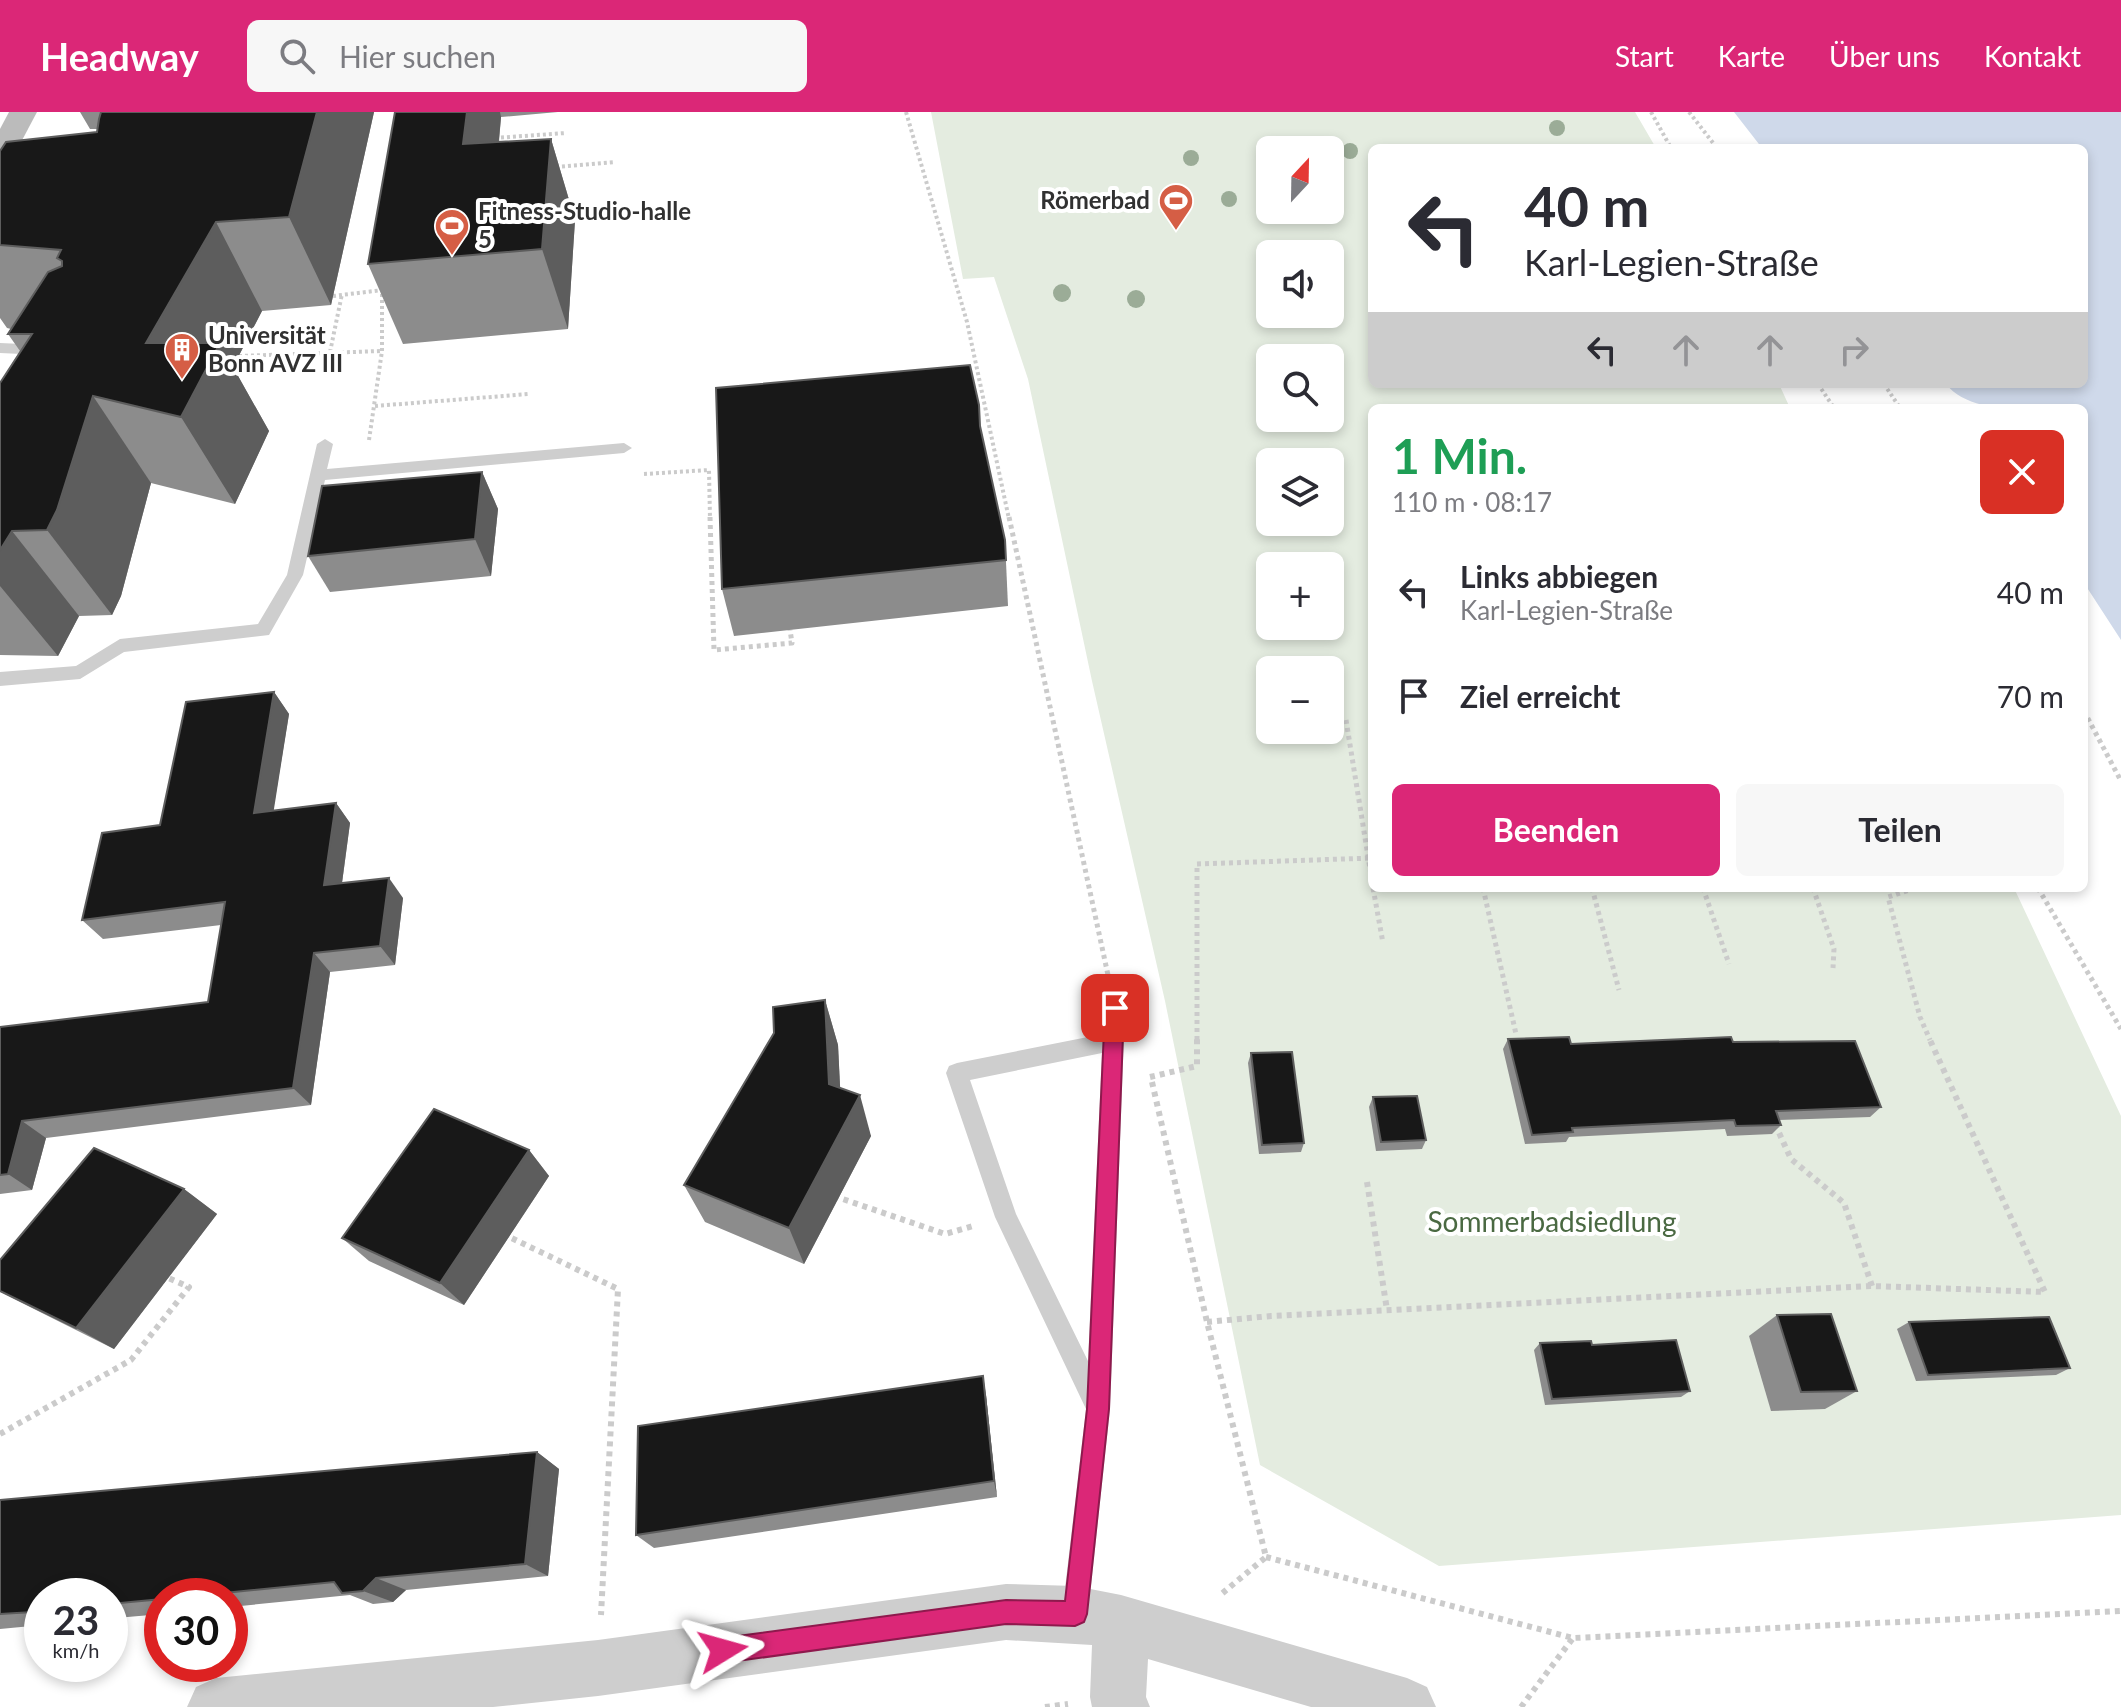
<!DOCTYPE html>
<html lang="de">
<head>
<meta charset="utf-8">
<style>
	:root { --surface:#fff; --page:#f7f7f7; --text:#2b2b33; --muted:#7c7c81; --accent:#db2777 }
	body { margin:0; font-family:Lato,sans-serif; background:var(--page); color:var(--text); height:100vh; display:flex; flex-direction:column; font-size:30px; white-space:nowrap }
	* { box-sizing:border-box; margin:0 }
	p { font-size:26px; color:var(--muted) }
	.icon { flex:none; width:44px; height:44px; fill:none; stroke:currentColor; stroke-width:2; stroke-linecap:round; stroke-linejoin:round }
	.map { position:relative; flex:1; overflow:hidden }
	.sheet { position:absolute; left:1368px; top:292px; width:720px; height:488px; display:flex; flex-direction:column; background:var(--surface); border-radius:12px; box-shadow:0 4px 12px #0003 }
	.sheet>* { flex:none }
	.hud { position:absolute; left:1368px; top:32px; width:720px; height:244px; border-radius:12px; box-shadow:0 4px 12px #0003; background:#fff; color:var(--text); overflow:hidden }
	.needle { width:52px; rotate:22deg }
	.tools { position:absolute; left:1256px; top:24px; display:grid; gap:16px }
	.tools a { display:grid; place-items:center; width:88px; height:88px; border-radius:12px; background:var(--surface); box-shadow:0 4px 12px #0003; font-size:40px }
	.speed { position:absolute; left:24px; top:1466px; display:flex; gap:16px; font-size:40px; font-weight:700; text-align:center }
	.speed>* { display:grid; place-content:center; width:104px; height:104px; border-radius:50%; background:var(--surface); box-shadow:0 4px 12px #0003; line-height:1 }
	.speed small { font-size:20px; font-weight:400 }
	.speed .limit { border:12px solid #d22; background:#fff; color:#111 }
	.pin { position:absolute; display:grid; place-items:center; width:68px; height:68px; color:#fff; margin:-34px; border-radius:16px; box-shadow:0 4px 12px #0006 }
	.me { position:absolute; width:88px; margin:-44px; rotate:82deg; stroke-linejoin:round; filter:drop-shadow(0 0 6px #0008) }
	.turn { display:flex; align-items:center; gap:28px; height:168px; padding:0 24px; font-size:36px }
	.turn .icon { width:104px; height:104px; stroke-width:2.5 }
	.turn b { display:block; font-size:56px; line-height:68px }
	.lanes { display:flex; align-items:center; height:76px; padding:0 24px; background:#0003; justify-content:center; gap:40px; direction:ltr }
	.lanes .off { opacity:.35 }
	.round { display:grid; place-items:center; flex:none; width:84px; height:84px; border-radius:12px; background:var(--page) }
	.overview { display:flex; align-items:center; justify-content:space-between; height:136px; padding:0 24px }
	h1 { font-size:48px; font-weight:700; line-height:60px; color:#1e9e55 }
	.action { display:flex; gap:16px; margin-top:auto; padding:16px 24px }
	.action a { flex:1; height:92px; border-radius:12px; background:var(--accent); color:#fff; font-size:32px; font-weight:700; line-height:92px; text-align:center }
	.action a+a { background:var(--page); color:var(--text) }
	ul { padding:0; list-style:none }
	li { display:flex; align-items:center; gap:24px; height:104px; padding:0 24px }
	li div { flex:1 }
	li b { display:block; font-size:30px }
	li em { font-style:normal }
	header { display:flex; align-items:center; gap:48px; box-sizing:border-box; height:112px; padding:0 40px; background:var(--accent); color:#fff }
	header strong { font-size:38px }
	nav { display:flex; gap:44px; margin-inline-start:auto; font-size:28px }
	.search { width:560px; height:72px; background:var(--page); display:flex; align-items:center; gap:20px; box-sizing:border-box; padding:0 28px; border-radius:12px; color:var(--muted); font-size:30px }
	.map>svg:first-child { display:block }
	.green { fill:#e4ece0; fill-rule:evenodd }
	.water { fill:#cfd9ea }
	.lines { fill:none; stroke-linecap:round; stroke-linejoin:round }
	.path-far2 { stroke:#cbcbcb; stroke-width:4; stroke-dasharray:3 3; stroke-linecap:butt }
	.path-far1 { stroke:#cbcbcb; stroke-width:5; stroke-dasharray:4 4; stroke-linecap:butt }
	.path { stroke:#cbcbcb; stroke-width:6; stroke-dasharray:5 5; stroke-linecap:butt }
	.lane { fill:#cecece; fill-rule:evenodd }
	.street { fill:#cecece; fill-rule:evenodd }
	.secondary { fill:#bbb; fill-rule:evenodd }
	.tree { fill:#9bac97 }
	.wall { fill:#8c8c8c }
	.shaded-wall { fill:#5d5d5d }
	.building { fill:#181818; stroke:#5d5d5d; stroke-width:2 }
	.route { fill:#db2777; stroke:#8e194d; stroke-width:2 }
	.labels { text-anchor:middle; stroke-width:8; stroke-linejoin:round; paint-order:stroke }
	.far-poi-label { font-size:24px; font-weight:bold; fill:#313131; stroke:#fff; text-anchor:start }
	.park-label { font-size:28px; fill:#4a6942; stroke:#fff }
</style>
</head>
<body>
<header>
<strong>Headway</strong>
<div class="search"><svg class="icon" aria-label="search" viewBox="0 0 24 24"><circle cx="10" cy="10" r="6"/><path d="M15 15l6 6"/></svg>Hier suchen</div>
<nav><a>Start</a><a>Karte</a><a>Über uns</a><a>Kontakt</a></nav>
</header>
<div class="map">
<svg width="2121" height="1595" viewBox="0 0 2121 1595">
	<rect width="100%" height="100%" fill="#fff"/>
	<path class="green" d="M931,0H1635L1656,36H1372V272H1779L1790,296H1372V776H2014L2121,1004V1403L1439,1454L1260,1353L1165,889L1092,569L1028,267L994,165L963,167ZM1270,38H1330V98H1270ZM1270,142H1330V202H1270ZM1270,246H1330V306H1270ZM1270,350H1330V410H1270ZM1270,454H1330V514H1270ZM1270,558H1330V618H1270Z"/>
	<path class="water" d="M1734,0H2121V528L2084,471V296C2045,296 1972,306 1946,272H2084V36H1762Z"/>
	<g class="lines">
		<g class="path-far2">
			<polyline points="906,0 967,210 1009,407"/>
			<polyline points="1651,0 1671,36"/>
			<polyline points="1689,0 1717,36"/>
			<polyline points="495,26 566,21"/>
			<polyline points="556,55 615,50"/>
			<polyline points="568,99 613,95"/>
			<polyline points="333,184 383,178"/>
			<polyline points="330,240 342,182"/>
			<polyline points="239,244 381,239"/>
			<polyline points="1818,272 1834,296"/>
			<polyline points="1884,272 1900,296"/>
			<polyline points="375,294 529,282"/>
			<polyline points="369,328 382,239 382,179"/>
			<polyline points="644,362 709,358 710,407"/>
		</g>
		<g class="path-far1">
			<polyline points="710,405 714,538 792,531 790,518"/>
			<polyline points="1009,405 1108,863"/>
			<polyline points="2084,599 2121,669"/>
			<polyline points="1346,608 1372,769"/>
			<polyline points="1373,776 1383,831"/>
			<polyline points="1483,776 1516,922"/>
			<polyline points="1592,776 1619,878"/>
			<polyline points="1703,776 1729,852"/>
			<polyline points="1813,776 1834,837 1833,856"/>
			<polyline points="1915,776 1888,785 1920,905 1930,928"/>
			<polyline points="2038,776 2121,917"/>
			<polyline points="1197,928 1197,752 1372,746"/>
		</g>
		<g class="path">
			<polyline points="1150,965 1197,954 1197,926"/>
			<polyline points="1152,970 1207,1210 1266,1445 1219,1484"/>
			<polyline points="1775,1012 1791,1047 1844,1091 1872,1174"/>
			<polyline points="1367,1070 1387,1198"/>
			<polyline points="834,1084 945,1122 973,1114"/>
			<polyline points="503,1122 618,1177 601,1503"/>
			<polyline points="1207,1210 1271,1204 1872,1174 2045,1180 1929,926"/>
			<polyline points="0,1322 131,1248 189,1175 164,1164"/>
			<polyline points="1266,1445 1573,1526 2121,1499"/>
			<polyline points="1045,1595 1068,1592"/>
			<polyline points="1521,1595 1573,1526"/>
		</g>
		<g class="lane">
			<polygon points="0,231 44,233 51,238 44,243 0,241"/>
			<polygon points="325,327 333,332 327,357 624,331 632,336 624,341 325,368 303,463 269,523 124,540 80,567 0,574 0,560 76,554 120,527 258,512 287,463 317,332"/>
			<path d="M1115,887L1122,890L1125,896L1110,1297L1088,1502L1084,1511L1075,1515L1066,1511L1062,1502L1086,1297L995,1105L946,961L949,954L957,951L1103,922L1108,890ZM1102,941L1088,1249L1016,1102L970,968Z"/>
		</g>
		<polygon class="street" points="1006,1472 1075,1474 1121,1483 1407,1566 1427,1575 1436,1595 1311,1595 1148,1547 1146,1585 1150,1595 1092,1595 1090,1585 1092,1533 1006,1528 598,1584 493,1595 187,1595 196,1575 216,1566 598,1528"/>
		<polygon class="secondary" points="9,0 37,0 10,51 0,54 0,17"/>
	</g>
	<g class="tree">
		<circle cx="1557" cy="16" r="8"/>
		<circle cx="1350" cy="39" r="8"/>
		<circle cx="1191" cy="46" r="8"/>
		<circle cx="1229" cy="87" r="8"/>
		<circle cx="1062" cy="181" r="9"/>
		<circle cx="1136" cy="187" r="9"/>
	</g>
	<g class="wall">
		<polygon points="80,0 374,0 331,193 262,199 233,255 269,319 235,392 151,371 121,484 112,503 79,504 58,544 0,543 0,271 20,239 8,222 11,217 7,216 0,206 0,39 97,20 98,17 90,17"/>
		<polygon points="395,0 558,0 501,5 499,30 551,27 575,108 568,217 403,232 368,152"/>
		<polygon points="980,315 1005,428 1008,494 734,524 722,477"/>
		<polygon points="482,360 498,397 491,464 330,480 308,444"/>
		<polygon points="274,580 289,602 273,699 336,691 350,711 342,771 403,786 395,853 330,860 311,993 46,1026 32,1078 0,1082 0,915 208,890 221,813 103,827 82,808 160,713"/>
		<polygon points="825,888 838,933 840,976 871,1024 804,1152 705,1110 684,1073"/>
		<polygon points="1508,927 1571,932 1733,930 1881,995 1870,1005 1779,1008 1781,1013 1772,1022 1727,1024 1725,1017 1569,1025 1566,1030 1525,1032 1503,937"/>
		<polygon points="1251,941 1304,1031 1301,1040 1259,1042 1248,951"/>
		<polygon points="1373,985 1426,1028 1422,1037 1376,1039 1369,995"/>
		<polygon points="529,1038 549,1064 464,1193 369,1149 342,1126"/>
		<polygon points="184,1077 217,1102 114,1237 0,1180 0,1148"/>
		<polygon points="1777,1203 1857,1279 1825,1297 1771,1299 1749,1224"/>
		<polygon points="1909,1210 2070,1256 2056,1263 1916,1269 1897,1217"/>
		<polygon points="1540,1231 1592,1233 1690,1279 1681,1285 1545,1293 1534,1238"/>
		<polygon points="986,1283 997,1385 654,1436 636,1423"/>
		<polygon points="537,1340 559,1357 548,1464 406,1478 393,1490 373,1492 350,1483 230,1495 230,1484 162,1484 162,1502 116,1506 110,1512 110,1484 42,1484 42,1513 0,1517 0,1388"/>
	</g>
	<g class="shaded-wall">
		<polygon points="317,0 374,0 331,193 289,105"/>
		<polygon points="467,0 500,0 501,5 491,112 463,32"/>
		<polygon points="551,27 575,108 568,217 542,137"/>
		<polygon points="216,110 262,199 233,255 269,319 235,392 181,305 146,231"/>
		<polygon points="93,284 151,371 121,484 112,503 47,418"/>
		<polygon points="482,360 498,397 491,464 475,427"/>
		<polygon points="12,419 79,504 58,544 0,474 0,438"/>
		<polygon points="274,580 289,602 270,722 254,701"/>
		<polygon points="336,691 350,711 339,793 324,773"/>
		<polygon points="389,766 403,786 395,853 380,834"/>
		<polygon points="314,841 330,860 311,993 293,976"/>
		<polygon points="825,888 838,933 842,1013 829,972"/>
		<polygon points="860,983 871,1024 804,1152 789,1116"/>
		<polygon points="22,1009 46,1026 32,1078 8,1062"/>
		<polygon points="529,1038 549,1064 464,1193 440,1171"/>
		<polygon points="184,1077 217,1102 114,1237 76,1216"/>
		<polygon points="983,1264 986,1283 997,1385 994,1369"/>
		<polygon points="537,1340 559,1357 548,1464 525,1452"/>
		<polygon points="376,1466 406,1478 393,1490 363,1479"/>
		<polygon points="110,1505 116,1506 110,1512"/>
	</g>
	<g class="building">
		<polygon points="101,0 317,0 289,105 216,110 146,231 220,231 181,305 93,284 57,398 47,418 12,419 0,438 0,271 32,222 8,222 48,160 62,154 62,149 57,146 61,138 0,133 0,39 6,30 97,20 99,7"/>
		<polygon points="395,0 467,0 463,32 551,27 542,137 368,152"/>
		<polygon points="970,253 979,293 980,314 1005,428 1006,448 722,477 716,276"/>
		<polygon points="482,360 475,427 308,444 322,374"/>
		<polygon points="274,580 254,701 336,691 324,773 389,766 380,834 314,841 293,976 22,1009 8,1062 0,1063 0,915 208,890 225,790 82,808 102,721 160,713 186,590"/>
		<polygon points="825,888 829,972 860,983 789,1116 684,1073 774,921 773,895"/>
		<polygon points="1569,925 1571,932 1731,925 1733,930 1855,929 1881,995 1776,999 1781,1013 1736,1014 1734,1008 1572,1016 1573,1020 1532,1023 1508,927"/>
		<polygon points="1292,940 1304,1031 1262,1033 1251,941"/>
		<polygon points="1417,984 1426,1028 1381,1030 1373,985"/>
		<polygon points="434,997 529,1038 440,1171 342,1126"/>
		<polygon points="94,1036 184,1077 76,1216 0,1179 0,1148"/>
		<polygon points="1831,1202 1857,1279 1801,1280 1777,1203"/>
		<polygon points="2049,1205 2070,1256 1928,1263 1909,1210"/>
		<polygon points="1676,1228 1690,1279 1552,1287 1540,1231 1591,1229 1592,1233"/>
		<polygon points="983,1264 994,1369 636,1423 638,1314"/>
		<polygon points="537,1340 525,1452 376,1466 363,1479 342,1481 334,1470 194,1484 162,1484 162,1487 110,1492 110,1484 42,1484 42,1509 33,1500 0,1502 0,1388"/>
	</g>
	<polygon class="route" points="1115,888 1122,891 1124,896 1109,1297 1087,1502 1084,1510 1075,1514 1006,1512 723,1551 715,1547 711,1538 715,1530 723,1526 1006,1488 1065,1489 1087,1297 1105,896 1108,891"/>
	<defs>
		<symbol id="stadium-pin" viewBox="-11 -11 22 30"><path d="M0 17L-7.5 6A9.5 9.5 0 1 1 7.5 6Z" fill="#d55e45" stroke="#fff"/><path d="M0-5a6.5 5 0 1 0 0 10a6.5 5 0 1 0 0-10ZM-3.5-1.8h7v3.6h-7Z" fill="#fff"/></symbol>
		<symbol id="building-pin" viewBox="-11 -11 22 30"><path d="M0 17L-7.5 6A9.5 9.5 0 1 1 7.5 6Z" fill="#d55e45" stroke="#fff"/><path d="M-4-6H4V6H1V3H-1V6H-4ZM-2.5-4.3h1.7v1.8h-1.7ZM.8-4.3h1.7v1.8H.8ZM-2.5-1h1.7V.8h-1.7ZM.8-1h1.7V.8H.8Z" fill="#fff"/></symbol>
	</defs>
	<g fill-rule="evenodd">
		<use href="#stadium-pin" x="1156" y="69" width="40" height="54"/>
		<use href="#stadium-pin" x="432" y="94" width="40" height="54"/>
		<use href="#building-pin" x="162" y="218" width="40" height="54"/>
	</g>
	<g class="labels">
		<g class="far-poi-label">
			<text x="1150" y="97" text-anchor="end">Römerbad</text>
			<text x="478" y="108">Fitness-Studio-halle<tspan x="478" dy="28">5</tspan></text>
			<text x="208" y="232">Universität<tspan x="208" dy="28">Bonn AVZ III</tspan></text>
		</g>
		<g class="park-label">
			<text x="1552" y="1120">Sommerbadsiedlung</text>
		</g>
	</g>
</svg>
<div class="tools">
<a><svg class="needle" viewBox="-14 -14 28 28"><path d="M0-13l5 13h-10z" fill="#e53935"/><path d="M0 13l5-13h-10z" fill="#7c7c81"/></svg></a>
<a><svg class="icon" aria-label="sound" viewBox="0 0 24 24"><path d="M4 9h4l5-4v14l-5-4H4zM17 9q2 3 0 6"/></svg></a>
<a><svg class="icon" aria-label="search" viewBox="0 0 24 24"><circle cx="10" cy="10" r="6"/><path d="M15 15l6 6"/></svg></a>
<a><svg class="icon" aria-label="layers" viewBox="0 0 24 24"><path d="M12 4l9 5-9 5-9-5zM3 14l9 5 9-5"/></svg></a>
<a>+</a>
<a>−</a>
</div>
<div class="speed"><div>23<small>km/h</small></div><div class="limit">30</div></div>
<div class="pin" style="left:1115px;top:896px;background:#d93025"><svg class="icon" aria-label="arrive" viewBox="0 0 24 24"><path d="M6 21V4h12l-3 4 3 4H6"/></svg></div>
<svg class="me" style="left:723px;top:1538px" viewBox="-20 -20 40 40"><path d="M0-17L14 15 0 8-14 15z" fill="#db2777" stroke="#fff" stroke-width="4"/></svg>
<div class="hud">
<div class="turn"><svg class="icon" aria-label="left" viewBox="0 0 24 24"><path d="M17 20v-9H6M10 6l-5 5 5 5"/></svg><div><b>40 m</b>Karl-Legien-Straße</div></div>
<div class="lanes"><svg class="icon" aria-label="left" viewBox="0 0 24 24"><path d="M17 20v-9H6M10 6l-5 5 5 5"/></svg><svg class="icon off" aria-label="ahead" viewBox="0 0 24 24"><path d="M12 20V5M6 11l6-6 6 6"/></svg><svg class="icon off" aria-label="ahead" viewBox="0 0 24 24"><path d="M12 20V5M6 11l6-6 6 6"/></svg><svg class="icon off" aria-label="right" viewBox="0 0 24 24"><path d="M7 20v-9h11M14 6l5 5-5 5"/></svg></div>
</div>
<section class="sheet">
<div class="overview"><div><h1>1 Min.</h1><p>110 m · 08:17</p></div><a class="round" style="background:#d93025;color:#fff"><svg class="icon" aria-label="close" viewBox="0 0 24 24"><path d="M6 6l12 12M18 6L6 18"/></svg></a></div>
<ul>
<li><svg class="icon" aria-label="left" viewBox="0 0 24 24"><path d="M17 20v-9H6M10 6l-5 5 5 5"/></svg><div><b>Links abbiegen</b><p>Karl-Legien-Straße</p></div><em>40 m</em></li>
<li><svg class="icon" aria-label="arrive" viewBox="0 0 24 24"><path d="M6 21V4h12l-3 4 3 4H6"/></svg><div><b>Ziel erreicht</b></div><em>70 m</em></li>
</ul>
<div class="action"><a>Beenden</a><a>Teilen</a></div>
</section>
</div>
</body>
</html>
